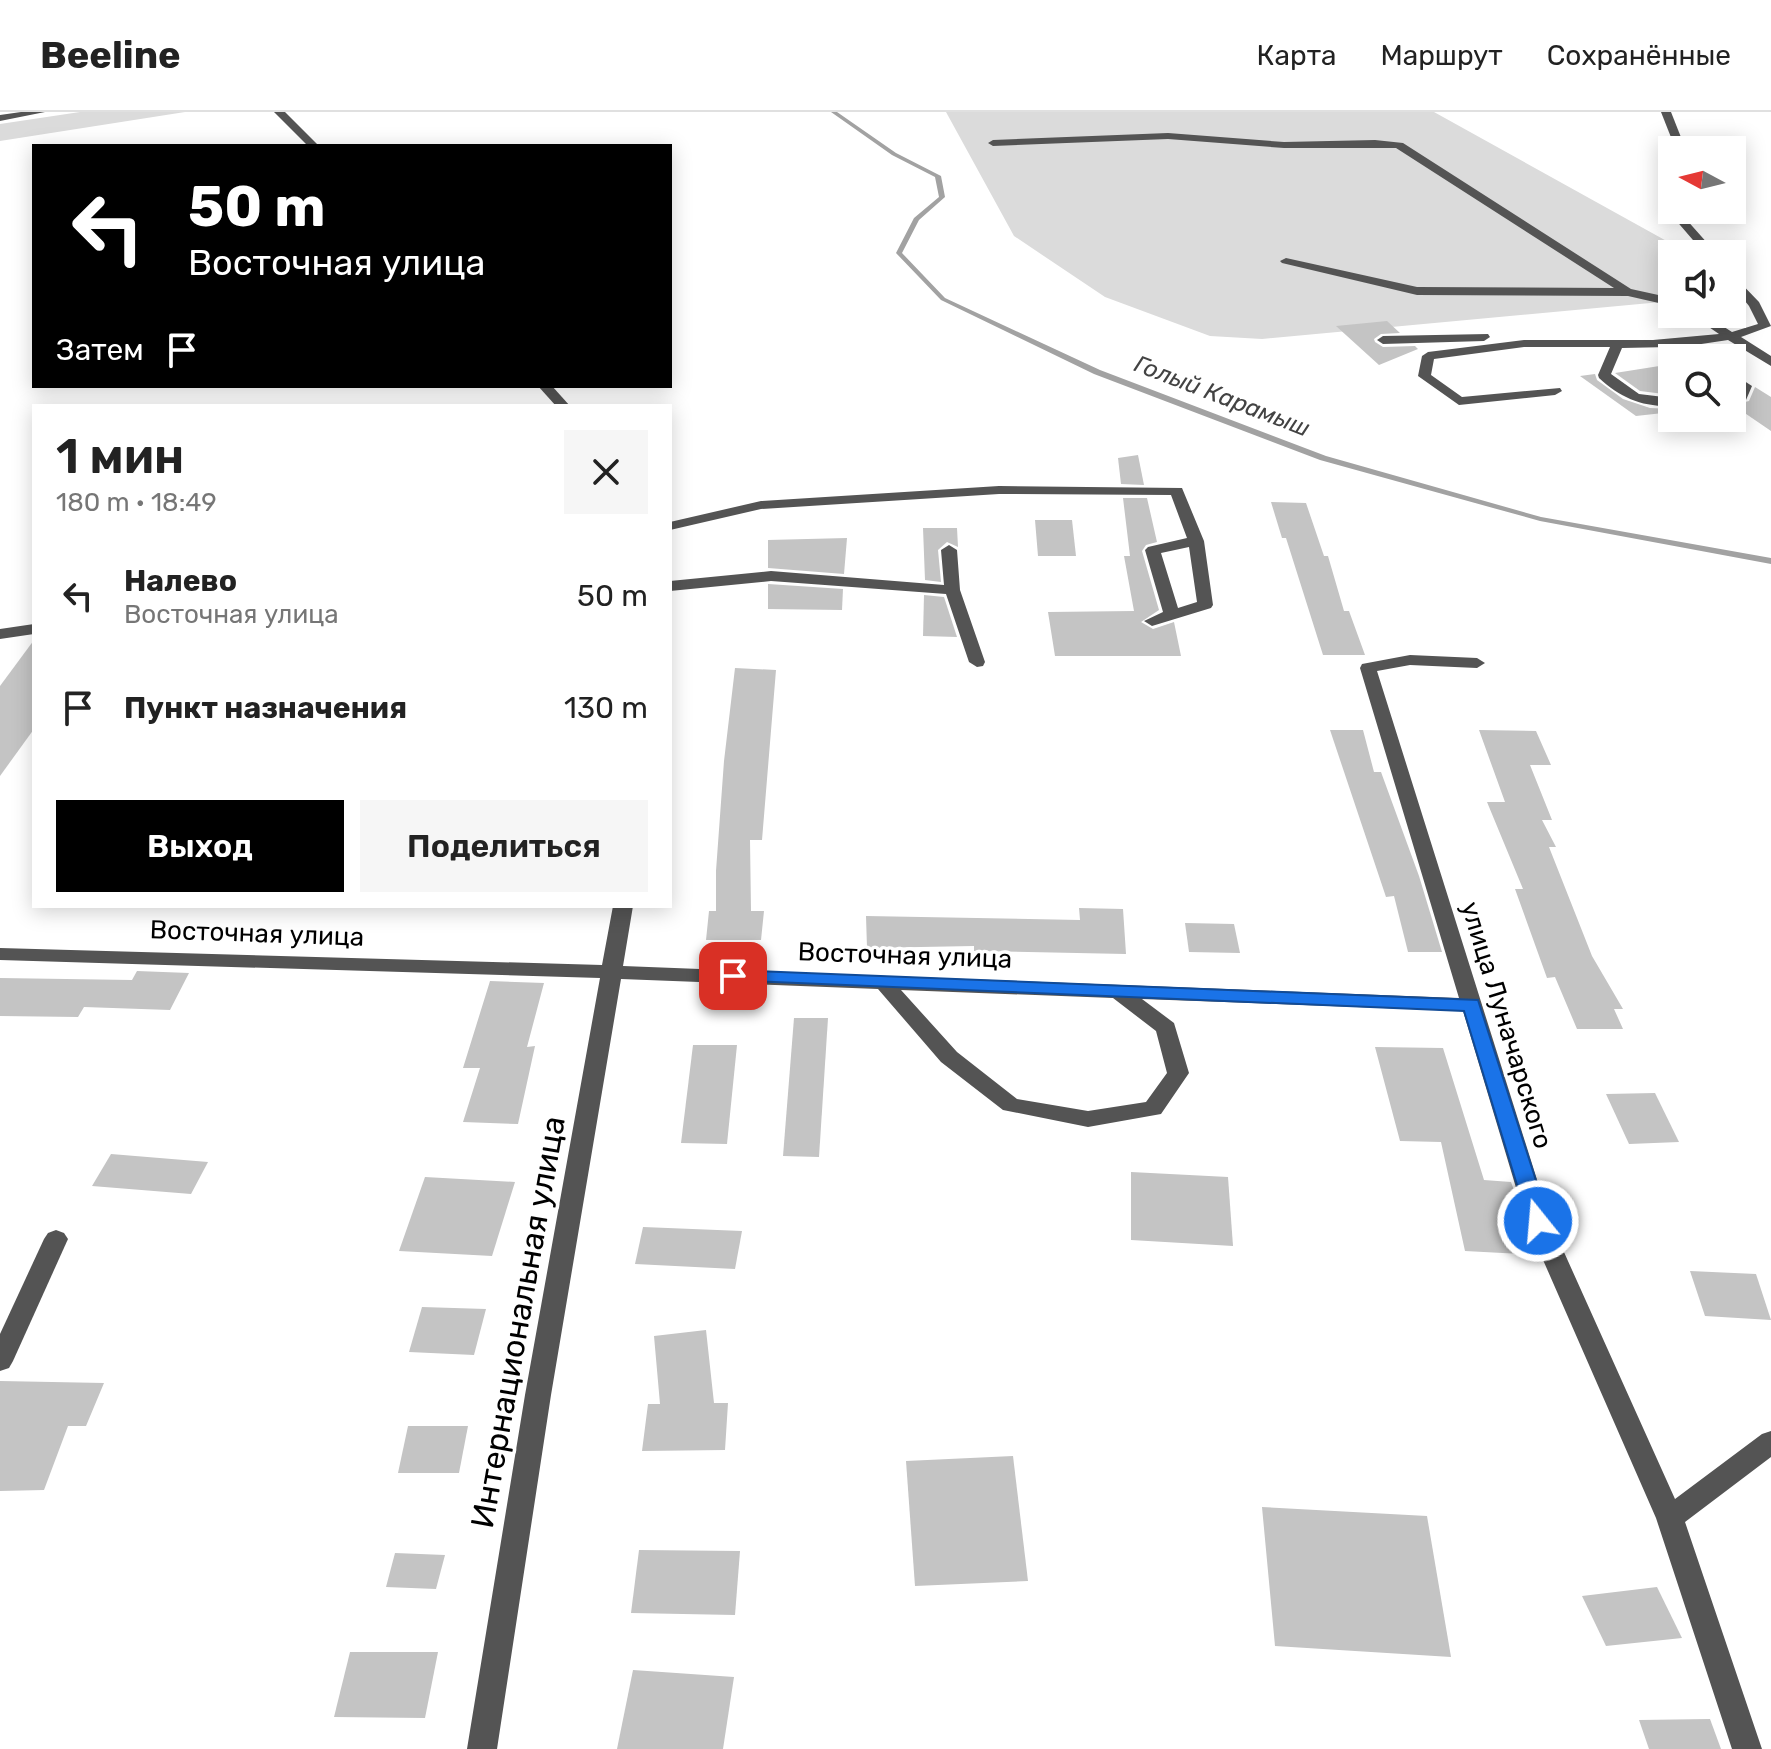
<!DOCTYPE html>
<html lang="ru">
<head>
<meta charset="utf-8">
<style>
	:root { --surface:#fff; --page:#f6f6f6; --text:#222; --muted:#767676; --line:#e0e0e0; --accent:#000 }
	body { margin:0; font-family:Rubik,sans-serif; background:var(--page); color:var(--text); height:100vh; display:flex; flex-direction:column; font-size:30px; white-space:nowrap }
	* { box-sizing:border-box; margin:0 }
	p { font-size:26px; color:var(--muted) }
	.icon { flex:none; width:44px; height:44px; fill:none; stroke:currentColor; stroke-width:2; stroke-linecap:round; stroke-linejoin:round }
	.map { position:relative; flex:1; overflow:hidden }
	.details { position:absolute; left:32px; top:292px; width:640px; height:504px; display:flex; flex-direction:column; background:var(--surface); border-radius:0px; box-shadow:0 4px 20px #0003 }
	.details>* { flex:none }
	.top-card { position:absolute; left:32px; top:32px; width:640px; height:244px; border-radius:0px; box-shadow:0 4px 20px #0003; background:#000; color:#fff; overflow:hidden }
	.needle { width:52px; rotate:277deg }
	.tools { position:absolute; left:1658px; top:24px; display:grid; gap:16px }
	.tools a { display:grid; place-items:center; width:88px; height:88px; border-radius:0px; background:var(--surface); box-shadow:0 4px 20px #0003; font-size:40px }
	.pin { position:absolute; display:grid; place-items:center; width:68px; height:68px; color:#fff; margin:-34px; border-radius:16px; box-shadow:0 4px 12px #0006 }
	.me { position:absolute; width:88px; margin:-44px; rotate:343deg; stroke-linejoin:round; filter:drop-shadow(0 0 6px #0008) }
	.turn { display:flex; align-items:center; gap:28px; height:168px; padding:0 24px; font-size:36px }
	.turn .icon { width:104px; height:104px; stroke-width:2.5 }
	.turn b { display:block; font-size:56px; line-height:68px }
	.then { display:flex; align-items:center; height:76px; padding:0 24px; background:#0003; gap:16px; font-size:30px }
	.round { display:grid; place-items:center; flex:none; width:84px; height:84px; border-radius:0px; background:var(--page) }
	.head { display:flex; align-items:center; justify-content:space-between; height:136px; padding:0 24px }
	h1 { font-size:48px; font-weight:600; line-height:60px }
	.primary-button { display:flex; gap:16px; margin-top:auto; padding:16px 24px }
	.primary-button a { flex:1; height:92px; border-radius:0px; background:var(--accent); color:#fff; font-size:32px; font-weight:600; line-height:92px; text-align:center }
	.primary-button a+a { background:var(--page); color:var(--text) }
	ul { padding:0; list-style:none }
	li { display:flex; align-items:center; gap:24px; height:112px; padding:0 24px }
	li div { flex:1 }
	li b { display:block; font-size:30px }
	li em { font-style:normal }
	header { display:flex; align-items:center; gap:48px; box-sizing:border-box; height:112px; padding:0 40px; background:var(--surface); border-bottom:2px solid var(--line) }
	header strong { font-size:38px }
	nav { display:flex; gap:44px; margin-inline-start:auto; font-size:28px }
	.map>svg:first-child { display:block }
	.green { fill:#dbdbdb }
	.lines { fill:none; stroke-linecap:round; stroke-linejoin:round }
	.stream { fill:#a2a2a2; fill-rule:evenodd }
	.building { fill:#c4c4c4 }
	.minor { fill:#545454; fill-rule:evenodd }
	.route { fill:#1a73e8; stroke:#114b97; stroke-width:2 }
	.labels { text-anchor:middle; stroke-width:7; stroke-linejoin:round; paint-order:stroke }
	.far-water-label { font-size:24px; font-style:italic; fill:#434343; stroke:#fff }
	.street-label { font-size:26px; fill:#000; stroke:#fff }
	.near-street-label { font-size:32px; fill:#000; stroke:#fff }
</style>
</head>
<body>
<header>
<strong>Beeline</strong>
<nav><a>Карта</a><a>Маршрут</a><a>Сохранённые</a></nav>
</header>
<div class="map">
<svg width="1771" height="1637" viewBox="0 0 1771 1637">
	<rect width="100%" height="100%" fill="#fff"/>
	<g class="green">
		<polygon points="80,0 185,0 0,29 0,12"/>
		<polygon points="946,0 1434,0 1690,142 1672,142 1672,189 1262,227 1210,224 1105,185 1014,124"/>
	</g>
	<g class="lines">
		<polygon class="stream" points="831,0 837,0 896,41 941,64 945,85 919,108 902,141 945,186 1100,258 1326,344 1541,405 1771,446 1771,452 1540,409 1320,348 1094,262 941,188 896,141 914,106 939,85 935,65 892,43"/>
	</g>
	<g class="building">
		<polygon points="1387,209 1400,221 1381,222 1374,227 1375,230 1383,235 1415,234 1418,237 1379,253 1336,214"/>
		<polygon points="1672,252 1672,283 1640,279 1615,261"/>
		<polygon points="1595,262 1597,268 1623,287 1650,296 1672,297 1672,300 1636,304 1580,264"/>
		<polygon points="1755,275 1771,285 1771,319 1733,293 1749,289"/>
		<polygon points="1138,343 1144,373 1121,372 1118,346"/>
		<polygon points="1123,386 1147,386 1157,430 1146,433 1142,439 1159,498 1141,510 1153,517 1174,510 1181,544 1055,544 1048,500 1134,499 1124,444 1130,444"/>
		<polygon points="1271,390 1306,391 1324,444 1328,444 1344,499 1349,499 1365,543 1323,543 1286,426 1282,426"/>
		<polygon points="1035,408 1072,408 1076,444 1038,444"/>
		<polygon points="923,416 957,416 958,435 947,430 938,438 941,470 925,468"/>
		<polygon points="847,426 844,462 768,456 768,428"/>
		<polygon points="768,472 843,477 842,498 768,497"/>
		<polygon points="924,483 944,485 957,525 923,524"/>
		<polygon points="34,528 34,617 0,664 0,574"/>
		<polygon points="735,556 776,558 762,728 750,728 751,799 764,799 761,828 706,828 709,799 716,799 716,759 724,649"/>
		<polygon points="1330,618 1363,618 1374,660 1381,660 1419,764 1442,840 1408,840 1394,784 1386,785"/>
		<polygon points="1479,618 1536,619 1551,653 1530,653 1552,708 1542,708 1556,735 1549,735 1592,844 1623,897 1614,897 1623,917 1577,917 1555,865 1547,866 1515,777 1523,777 1487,690 1505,690"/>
		<polygon points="1079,796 1123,797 1126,842 974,839 974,834 867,836 866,804 1080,808"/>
		<polygon points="1185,811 1234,812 1240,841 1189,840"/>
		<polygon points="137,859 189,861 170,898 84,895 78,905 0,904 0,866 132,868"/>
		<polygon points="490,869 544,871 527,935 535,934 518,1012 463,1010 480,956 463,956"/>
		<polygon points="794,906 828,906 819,1045 783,1044"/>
		<polygon points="693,933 737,933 727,1032 681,1031"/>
		<polygon points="1375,935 1443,936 1484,1068 1511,1070 1538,1143 1465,1139 1441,1030 1400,1029"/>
		<polygon points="1655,981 1679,1030 1629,1032 1606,982"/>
		<polygon points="111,1042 208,1050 191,1082 92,1074"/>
		<polygon points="1131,1060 1228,1065 1233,1134 1131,1128"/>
		<polygon points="425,1065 515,1070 492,1144 399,1139"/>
		<polygon points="643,1115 742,1119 735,1157 635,1152"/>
		<polygon points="1690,1159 1756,1162 1771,1208 1705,1204"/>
		<polygon points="422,1195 486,1197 474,1243 409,1240"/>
		<polygon points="706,1218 714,1291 728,1291 725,1338 642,1339 648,1292 660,1292 654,1224"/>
		<polygon points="0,1269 104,1271 86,1314 68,1314 44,1378 0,1379"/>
		<polygon points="408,1314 468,1314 459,1361 398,1361"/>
		<polygon points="1013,1344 1028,1469 915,1474 906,1349"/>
		<polygon points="1262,1395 1427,1404 1451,1545 1275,1534"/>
		<polygon points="639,1438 740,1439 735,1503 631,1501"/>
		<polygon points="395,1441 445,1443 436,1477 386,1475"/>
		<polygon points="1657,1475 1682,1526 1606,1534 1582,1484"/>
		<polygon points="350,1540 438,1540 425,1606 334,1605"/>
		<polygon points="633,1558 734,1565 723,1637 617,1637"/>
		<polygon points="1710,1607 1721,1637 1649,1637 1639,1608"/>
	</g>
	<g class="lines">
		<g class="minor">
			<polygon points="21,0 45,0 0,9 0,3"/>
			<polygon points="274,0 285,0 319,34 308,34"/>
			<polygon points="1661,0 1671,0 1686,38 1676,38"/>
			<polygon points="1168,21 1284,30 1375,28 1403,31 1631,177 1672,186 1672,194 1628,184 1417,183 1282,151 1280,149 1286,146 1417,175 1614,176 1396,36 1284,36 1168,27 993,34 988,31 993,28"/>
			<polygon points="1675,98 1685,98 1685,106 1717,142 1705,142 1674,106"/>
			<path d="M1732,162L1759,190L1771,214L1741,225L1771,244V254L1728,228L1688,234L1710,246H1694L1670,235L1622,236L1611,262L1639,282L1672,286V294C1642,295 1621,286 1599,266L1598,263L1610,235H1524L1434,247L1431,263L1462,285L1560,276L1562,279L1555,283L1459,293L1418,264L1422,244L1428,240L1524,228H1653L1719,222L1690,202H1704L1732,220L1758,212L1749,194L1732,173Z"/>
			<polygon points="1488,222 1490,225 1484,229 1383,232 1377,228 1383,224"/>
			<polygon points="1732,261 1752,274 1746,288 1732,290 1732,282 1736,282 1738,275 1732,271"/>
			<polygon points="538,274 552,274 570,294 556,294"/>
			<path d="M999,374L1182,376L1204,429L1213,493L1211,496L1152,514L1144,509L1163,500L1145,438L1148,435L1187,426L1171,383L999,382L761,397L670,418V410L761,389ZM1189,435L1197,490L1178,496L1161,441Z"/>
			<polygon points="949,433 957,438 960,478 985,550 983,554 977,555 969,550 946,482 771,469 670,479 670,469 771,459 944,473 941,438"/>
			<polygon points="34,512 34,522 0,527 0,517"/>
			<path d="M1410,543L1477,546L1485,551L1477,556L1410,553L1377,559L1550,1109L1675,1387L1762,1322L1771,1319V1345L1685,1410L1762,1637H1732L1656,1406L1526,1109L1463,899L1142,887L1174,911L1189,961L1161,1002L1088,1015L1003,998L941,950L878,877L621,867L551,1283L497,1637H467L525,1283L600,866L0,848V836L602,853L613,794H633L623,854L1459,886L1360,556L1362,552ZM901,878L1113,886L1156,919L1167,961L1146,990L1088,999L1017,987L957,940Z"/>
			<polygon points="56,1118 64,1121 68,1127 13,1249 9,1256 0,1259 0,1222 44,1127 48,1121"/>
		</g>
	</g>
	<polygon class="route" points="733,858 1478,888 1549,1109 1546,1115 1531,1115 1528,1109 1464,899 727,868 724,864"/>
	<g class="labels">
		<g class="far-water-label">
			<text transform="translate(1222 284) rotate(21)" y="8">Голый Карамыш</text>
		</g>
		<g class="street-label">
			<text transform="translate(257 821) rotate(2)" y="9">Восточная улица</text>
			<text transform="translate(905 843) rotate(2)" y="9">Восточная улица</text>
			<text transform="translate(1507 913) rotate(73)" y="9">улица Луначарского</text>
		</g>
		<g class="near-street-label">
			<text transform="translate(518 1210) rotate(-80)" y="11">Интернациональная улица</text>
		</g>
	</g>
</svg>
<div class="tools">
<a><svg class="needle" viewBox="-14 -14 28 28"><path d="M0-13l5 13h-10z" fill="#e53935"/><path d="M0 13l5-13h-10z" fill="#767676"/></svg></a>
<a><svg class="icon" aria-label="sound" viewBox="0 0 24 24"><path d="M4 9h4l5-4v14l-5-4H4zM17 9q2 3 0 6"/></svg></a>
<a><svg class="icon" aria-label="search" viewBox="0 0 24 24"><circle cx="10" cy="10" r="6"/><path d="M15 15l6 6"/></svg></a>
</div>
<div class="pin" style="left:733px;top:864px;background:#d93025"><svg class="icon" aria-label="arrive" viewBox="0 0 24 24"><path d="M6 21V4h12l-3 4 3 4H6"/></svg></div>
<svg class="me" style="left:1538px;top:1109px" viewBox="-20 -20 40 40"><circle r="17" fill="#1a73e8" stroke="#fff" stroke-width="3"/><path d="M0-11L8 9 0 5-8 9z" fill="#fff"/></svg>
<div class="top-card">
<div class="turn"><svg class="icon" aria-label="left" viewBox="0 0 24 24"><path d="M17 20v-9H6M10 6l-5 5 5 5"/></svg><div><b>50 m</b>Восточная улица</div></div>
<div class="then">Затем<svg class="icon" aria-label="arrive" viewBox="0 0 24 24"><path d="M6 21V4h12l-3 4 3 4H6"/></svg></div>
</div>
<section class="details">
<div class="head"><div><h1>1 мин</h1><p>180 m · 18:49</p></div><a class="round"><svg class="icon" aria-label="close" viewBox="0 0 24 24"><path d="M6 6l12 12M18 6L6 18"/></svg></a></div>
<ul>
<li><svg class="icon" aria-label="left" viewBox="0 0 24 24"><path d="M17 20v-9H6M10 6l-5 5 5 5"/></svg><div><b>Налево</b><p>Восточная улица</p></div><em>50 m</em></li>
<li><svg class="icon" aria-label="arrive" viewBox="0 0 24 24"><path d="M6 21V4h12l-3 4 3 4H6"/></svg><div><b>Пункт назначения</b></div><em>130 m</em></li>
</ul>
<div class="primary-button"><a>Выход</a><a>Поделиться</a></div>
</section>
</div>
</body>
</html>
